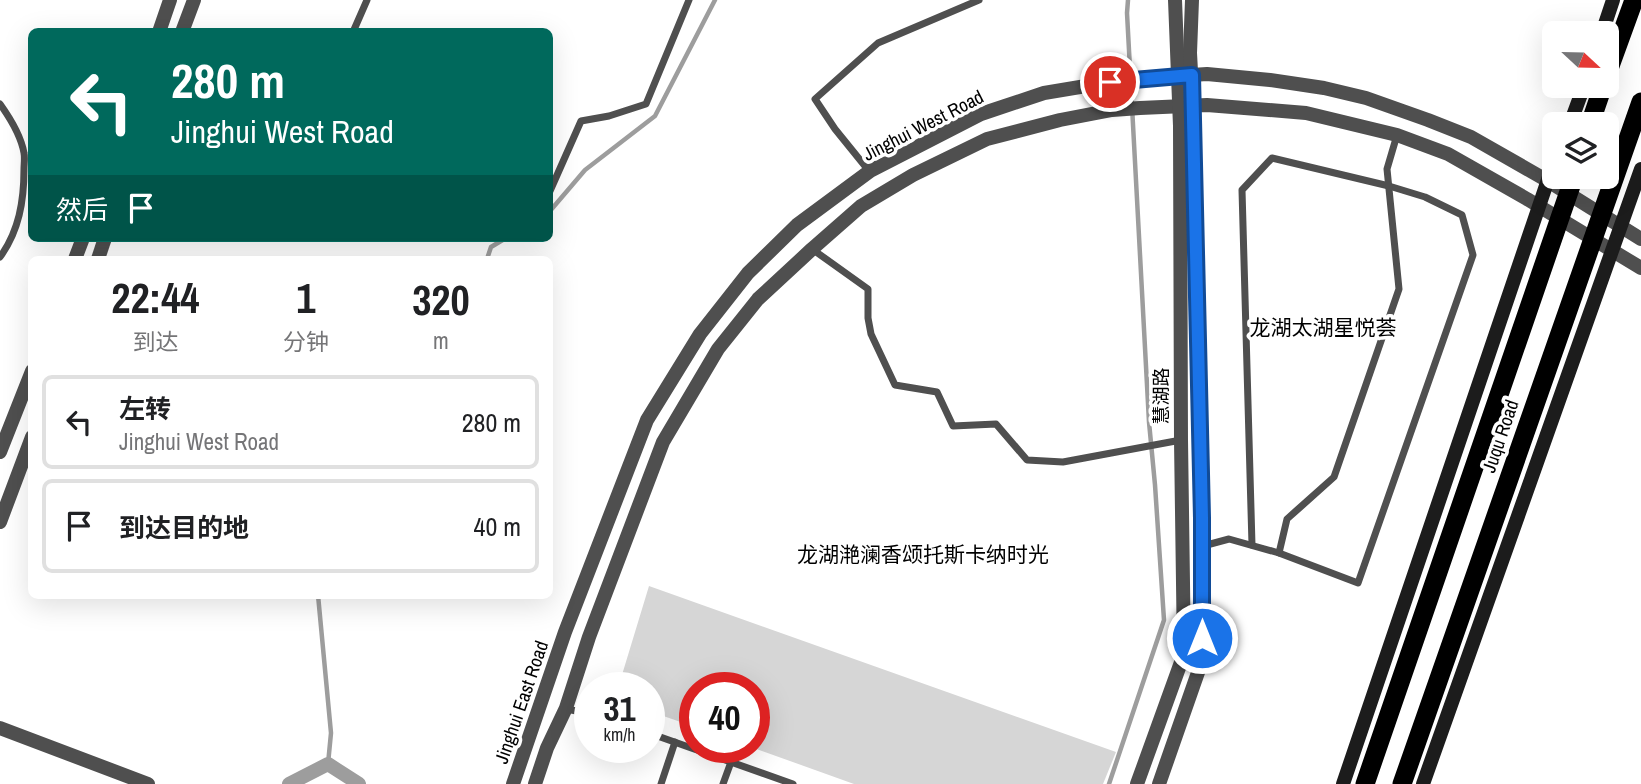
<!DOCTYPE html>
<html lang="zh">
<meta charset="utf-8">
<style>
:root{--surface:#fff;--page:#f2f2f2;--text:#202124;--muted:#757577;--line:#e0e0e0}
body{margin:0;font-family:"Archivo Narrow","Noto Sans SC",sans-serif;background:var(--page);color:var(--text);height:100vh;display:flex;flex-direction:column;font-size:26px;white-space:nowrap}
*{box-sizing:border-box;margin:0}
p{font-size:23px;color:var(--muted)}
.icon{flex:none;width:38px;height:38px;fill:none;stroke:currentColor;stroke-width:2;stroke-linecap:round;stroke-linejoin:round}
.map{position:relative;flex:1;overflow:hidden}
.details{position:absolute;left:28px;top:256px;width:525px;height:343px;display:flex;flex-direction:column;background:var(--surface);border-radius:10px;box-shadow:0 7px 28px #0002}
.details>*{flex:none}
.hud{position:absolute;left:28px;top:28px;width:525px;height:214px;border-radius:10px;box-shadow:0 7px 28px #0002;background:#00695c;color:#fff;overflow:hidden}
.needle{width:46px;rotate:112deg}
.fabs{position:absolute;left:1542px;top:21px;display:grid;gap:14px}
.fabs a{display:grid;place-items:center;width:77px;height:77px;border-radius:10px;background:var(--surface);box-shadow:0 7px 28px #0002;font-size:35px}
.speed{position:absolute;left:574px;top:672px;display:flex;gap:14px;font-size:35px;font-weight:700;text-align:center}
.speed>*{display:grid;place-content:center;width:91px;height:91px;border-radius:50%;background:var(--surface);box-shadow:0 7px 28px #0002;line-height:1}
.speed small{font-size:18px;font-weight:400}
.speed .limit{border:10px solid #d22;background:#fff;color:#111}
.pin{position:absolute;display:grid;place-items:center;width:60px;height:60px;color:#fff;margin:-30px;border:4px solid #fff;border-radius:50%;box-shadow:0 2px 7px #0007}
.me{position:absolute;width:77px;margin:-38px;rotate:0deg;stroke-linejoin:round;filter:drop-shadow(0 0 5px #0008)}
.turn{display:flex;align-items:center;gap:24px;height:147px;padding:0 28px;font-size:32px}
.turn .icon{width:91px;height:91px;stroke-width:2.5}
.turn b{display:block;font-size:49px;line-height:60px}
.then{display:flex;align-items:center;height:66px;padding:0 28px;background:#0003;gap:14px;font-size:26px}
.eta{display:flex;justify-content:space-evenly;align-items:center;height:119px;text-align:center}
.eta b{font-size:42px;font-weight:800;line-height:49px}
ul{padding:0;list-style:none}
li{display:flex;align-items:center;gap:21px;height:94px;margin:0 14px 10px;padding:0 14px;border:4px solid var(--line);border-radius:10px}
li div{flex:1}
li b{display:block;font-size:26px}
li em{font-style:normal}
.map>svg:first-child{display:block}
.green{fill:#d6d6d6}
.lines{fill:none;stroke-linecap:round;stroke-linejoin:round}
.stream{stroke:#9d9d9d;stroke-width:4.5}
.canal{stroke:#9d9d9d;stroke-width:14}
.service{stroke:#4f4f4f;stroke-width:7}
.minor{stroke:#4f4f4f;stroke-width:14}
.tertiary{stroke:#4f4f4f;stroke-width:14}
.secondary{stroke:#1c1c1c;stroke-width:14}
.trunk{stroke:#000;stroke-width:19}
.route-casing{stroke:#114b97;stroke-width:18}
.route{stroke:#1a73e8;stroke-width:12}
.labels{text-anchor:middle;stroke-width:7;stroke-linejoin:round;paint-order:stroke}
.street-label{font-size:19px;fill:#000;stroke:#fff}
.neighbourhood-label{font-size:21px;fill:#000;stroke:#fff}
</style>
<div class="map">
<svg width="1641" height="784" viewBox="0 0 1641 784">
<rect width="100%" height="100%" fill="#fff"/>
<polygon class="green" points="649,586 1116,752 1103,784 854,784 751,747 754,747 754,688 695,688 695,727 649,711 649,688 618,688"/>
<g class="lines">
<g class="stream">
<polyline points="550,211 585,170 655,116 715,0"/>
<polyline points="487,259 491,247 506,238"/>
<polyline points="318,595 331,733 328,764"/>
<polyline points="1109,784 1164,620 1155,485 1149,422 1127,13 1128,0"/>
</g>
<polyline class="canal" points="289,784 328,764 359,784"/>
<g class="service">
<polyline points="353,32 367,0"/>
<path d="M0 104C10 118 21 136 24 153 25 158 24 164 24 169 24 201 19 231 0 257"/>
<polyline points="869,171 835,129 815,99 878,43 979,0"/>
<polyline points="550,191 581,121 609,116 646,104 689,0"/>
<polyline points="812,249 868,289 868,318 871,334 895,385 937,392 953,426 996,424 1027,460 1063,462 1181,440"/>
<polyline points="1252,545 1242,190 1272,158 1389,186 1425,197 1462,215 1473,255 1358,583 1279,553"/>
<polyline points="1203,546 1229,539 1279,553 1287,519 1334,477 1399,289 1387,169 1397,135"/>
<polyline points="567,709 590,714"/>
<polyline points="649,733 793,784"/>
<polyline points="661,784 675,742"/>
<polyline points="723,784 731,762"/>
</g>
<polyline class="minor" points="0,728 148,784"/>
<g class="tertiary">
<polyline points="159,32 170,0"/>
<polyline points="182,32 194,0"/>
<polyline points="75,259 83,238"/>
<polyline points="98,259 105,238"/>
<polyline points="0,452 32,371"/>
<polyline points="0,522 32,437"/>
<polyline points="513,784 565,632 647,420 700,334 748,273 797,225 870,171 981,114 1044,93 1110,82 1192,75 1207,74 1270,80 1324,88 1366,98 1428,120 1471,137 1548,181 1641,239"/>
<polyline points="535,784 547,748 566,708 589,637 663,442 718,349 758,299 812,249 861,206 913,175 987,139 1060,120 1112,110 1140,108 1207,105 1306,113 1397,135 1448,154 1527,199 1641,268"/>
<polyline points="1137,784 1184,654 1181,440 1180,126 1175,0"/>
<polyline points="1159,784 1202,661 1202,546 1194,127 1190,53 1192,0"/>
</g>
<g class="secondary">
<polyline points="1602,33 1613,0"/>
<polyline points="1570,124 1584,86"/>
<polyline points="1343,784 1554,162"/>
<polyline points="1423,784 1641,169"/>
</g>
<g class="trunk">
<polyline points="1606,77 1634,0"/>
<polyline points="1590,124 1603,86"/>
<polyline points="1365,784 1574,177"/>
<polyline points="1402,784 1641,102"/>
</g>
</g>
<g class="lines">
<defs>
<polyline id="route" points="1110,82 1192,75 1202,518 1202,638"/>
</defs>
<use href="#route" class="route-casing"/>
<use href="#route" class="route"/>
</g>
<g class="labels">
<g class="street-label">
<text transform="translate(923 125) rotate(-27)" y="7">Jinghui West Road</text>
<text transform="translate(1161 396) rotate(-90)" y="7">慧湖路</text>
<text transform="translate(1500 436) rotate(-71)" y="7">Juqu Road</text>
<text transform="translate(521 702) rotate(-71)" y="7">Jinghui East Road</text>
</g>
<g class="neighbourhood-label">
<text x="1323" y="335">龙湖太湖星悦荟</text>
<text x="923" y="562">龙湖滟澜香颂托斯卡纳时光</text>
</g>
</g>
</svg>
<div class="fabs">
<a><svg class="needle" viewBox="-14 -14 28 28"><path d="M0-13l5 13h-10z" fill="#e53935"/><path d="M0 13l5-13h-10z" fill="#757577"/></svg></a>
<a><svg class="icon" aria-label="layers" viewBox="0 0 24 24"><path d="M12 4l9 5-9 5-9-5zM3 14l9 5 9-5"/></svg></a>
</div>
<div class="speed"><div>31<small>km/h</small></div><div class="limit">40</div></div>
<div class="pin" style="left:1110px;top:82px;background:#d93025"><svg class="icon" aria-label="arrive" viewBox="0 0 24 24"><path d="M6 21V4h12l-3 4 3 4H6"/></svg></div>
<svg class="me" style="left:1202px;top:638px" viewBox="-20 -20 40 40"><circle r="17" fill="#1a73e8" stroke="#fff" stroke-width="3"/><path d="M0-11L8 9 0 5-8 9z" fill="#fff"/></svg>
<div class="hud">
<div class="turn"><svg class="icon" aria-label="left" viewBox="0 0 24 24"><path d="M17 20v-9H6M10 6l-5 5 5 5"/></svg><div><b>280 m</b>Jinghui West Road</div></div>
<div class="then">然后<svg class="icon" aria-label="arrive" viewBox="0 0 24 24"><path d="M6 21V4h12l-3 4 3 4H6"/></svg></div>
</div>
<section class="details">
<div class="eta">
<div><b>22:44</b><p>到达</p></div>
<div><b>1</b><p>分钟</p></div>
<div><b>320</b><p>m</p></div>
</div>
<ul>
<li><svg class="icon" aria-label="left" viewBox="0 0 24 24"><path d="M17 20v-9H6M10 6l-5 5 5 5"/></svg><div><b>左转</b><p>Jinghui West Road</p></div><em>280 m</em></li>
<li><svg class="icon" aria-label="arrive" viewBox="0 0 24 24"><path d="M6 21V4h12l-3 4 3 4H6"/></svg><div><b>到达目的地</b></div><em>40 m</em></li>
</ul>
</section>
</div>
